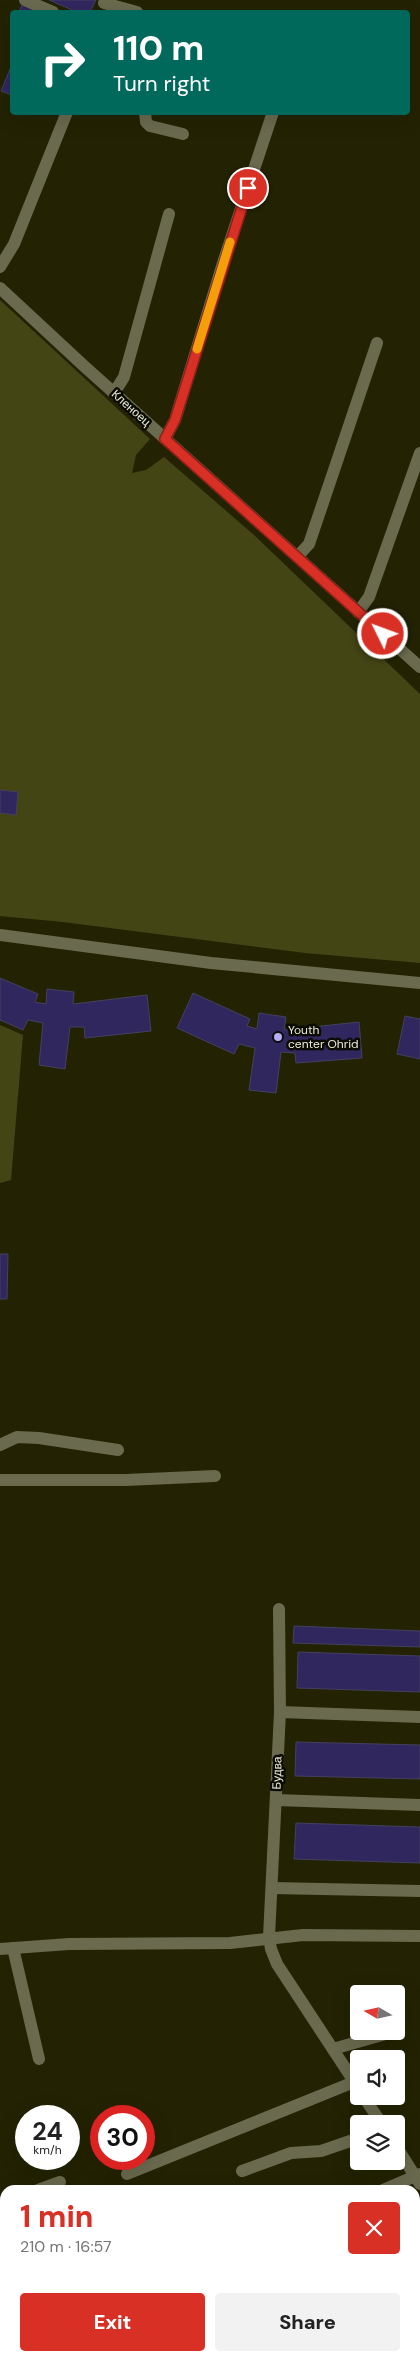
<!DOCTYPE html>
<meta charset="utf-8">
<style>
:root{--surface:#fff;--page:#f2f2f2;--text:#222;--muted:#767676;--accent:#d93025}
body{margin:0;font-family:"DM Sans",sans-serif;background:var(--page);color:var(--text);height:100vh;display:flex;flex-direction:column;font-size:19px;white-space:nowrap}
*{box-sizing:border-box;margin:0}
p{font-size:16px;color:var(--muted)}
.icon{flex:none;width:28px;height:28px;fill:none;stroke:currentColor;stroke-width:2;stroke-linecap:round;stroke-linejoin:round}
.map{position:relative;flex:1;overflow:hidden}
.side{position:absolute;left:0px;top:2185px;width:420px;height:176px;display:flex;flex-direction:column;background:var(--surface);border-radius:15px 15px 0 0;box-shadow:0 5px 20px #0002}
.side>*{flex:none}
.banner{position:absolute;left:10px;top:10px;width:400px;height:105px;border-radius:5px;box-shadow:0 5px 20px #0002;background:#00695c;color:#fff;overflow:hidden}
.needle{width:32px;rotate:279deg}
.controls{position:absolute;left:350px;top:1985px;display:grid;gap:10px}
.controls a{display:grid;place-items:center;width:55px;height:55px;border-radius:5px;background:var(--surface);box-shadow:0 5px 20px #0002;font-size:25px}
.speed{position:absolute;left:15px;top:2105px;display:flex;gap:10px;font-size:25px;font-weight:700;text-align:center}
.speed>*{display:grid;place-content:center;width:65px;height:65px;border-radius:50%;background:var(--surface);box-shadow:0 5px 20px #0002;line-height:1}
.speed small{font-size:12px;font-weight:400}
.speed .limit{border:8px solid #d22;background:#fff;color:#111}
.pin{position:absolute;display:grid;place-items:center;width:42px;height:42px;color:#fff;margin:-21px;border:2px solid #fff;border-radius:50%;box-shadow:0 1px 5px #0007}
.me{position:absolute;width:55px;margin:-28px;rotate:312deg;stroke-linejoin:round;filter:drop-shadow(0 0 4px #0008)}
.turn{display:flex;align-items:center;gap:18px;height:105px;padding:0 20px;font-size:22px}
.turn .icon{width:65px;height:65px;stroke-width:2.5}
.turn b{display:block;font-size:35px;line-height:42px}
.round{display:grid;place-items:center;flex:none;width:52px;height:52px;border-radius:5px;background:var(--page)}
.headline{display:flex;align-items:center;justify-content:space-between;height:85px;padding:0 20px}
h1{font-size:30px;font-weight:800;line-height:38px;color:var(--accent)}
.primary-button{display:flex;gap:10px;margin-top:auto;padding:10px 20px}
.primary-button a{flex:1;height:58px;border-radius:5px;background:var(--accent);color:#fff;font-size:20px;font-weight:800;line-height:58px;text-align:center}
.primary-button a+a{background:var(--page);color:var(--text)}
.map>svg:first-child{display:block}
.green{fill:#444515}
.building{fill:#31275f;stroke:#43415e}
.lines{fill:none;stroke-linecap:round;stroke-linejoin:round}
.minor{stroke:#696a4e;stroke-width:12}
.route-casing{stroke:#8d1f18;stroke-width:12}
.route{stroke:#d93025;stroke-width:9}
.slow{stroke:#f59e0b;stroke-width:9}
.poi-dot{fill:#b4acf9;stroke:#0b0b02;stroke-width:2}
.labels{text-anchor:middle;stroke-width:5;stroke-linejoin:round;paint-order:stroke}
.street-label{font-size:12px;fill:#eceddb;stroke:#0b0b02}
.poi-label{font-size:12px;fill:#eceddb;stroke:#0b0b02;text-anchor:start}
</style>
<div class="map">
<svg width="420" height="2361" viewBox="0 0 420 2361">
<rect width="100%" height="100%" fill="#232303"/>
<g class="green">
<polygon points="0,300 150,439 136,455 132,473 146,470 164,457 254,535 420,694 420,963 305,953 63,922 0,916"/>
<polygon points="0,1025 23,1035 11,1180 0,1183"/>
</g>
<g class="building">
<polygon points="49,0 96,0 90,12 77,12"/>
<polygon points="22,5 38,12 19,12"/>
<polygon points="10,69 12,70 12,95 1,91"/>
<polygon points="0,790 18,792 16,815 0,813"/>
<polygon points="0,978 38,994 35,1002 46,1004 47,989 74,992 73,1004 147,995 151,1031 85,1038 84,1027 70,1027 65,1069 39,1065 43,1023 28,1020 23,1030 0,1020"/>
<polygon points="193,993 250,1019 247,1026 257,1029 259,1013 286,1017 284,1030 359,1022 362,1058 296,1063 295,1053 281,1052 276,1093 249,1090 255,1048 239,1044 234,1054 177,1028"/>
<polygon points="405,1016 420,1019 420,1059 397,1054"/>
<polygon points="0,1254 8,1254 7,1299 0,1299"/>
<polygon points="294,1626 420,1631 420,1647 293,1643"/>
<polygon points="298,1652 420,1656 420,1692 297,1688"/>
<polygon points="296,1742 420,1745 420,1779 295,1776"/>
<polygon points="296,1823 420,1827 420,1863 294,1859"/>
</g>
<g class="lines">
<g class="minor">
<polyline points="25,0 53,12"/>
<polyline points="104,3 137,12"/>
<polyline points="145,112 146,122 150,126 183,134"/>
<polyline points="0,267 14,244 67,112"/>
<polyline points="0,288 84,366 420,667"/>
<polyline points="114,393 124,377 169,214"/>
<polyline points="165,439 175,420 223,263 273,112"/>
<polyline points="297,557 309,544 377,343"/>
<polyline points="358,612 369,597 420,453"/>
<polyline points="0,935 211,963 420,983"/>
<polyline points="0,1445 17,1437 39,1438 118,1450"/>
<polyline points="0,1480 126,1480 215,1476"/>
<polyline points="279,1609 280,1712 269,1937 271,1949 277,1964 359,2089"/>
<polyline points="280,1712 420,1717"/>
<polyline points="276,1800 420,1805"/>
<polyline points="272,1888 420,1891"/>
<polyline points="13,1948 39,2059"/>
<polyline points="0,1949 69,1944 230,1943 303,1935 420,1936"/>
<polyline points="333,2049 396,2031"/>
<polyline points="363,2096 382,2124"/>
<polyline points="396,2146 420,2184"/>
<polyline points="242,2171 291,2153 321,2151 359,2138"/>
<polyline points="127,2174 354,2082"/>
<polyline points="38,2190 60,2182"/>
<polyline points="383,2190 420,2174"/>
<polyline points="0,2203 5,2201"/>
<polyline points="415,2251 420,2249"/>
<polyline points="0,2355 5,2352"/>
<polyline points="416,2361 420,2359"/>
</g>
</g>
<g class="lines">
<defs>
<polyline id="route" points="248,188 175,420 165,439 383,634"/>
</defs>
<use href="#route" class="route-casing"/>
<use href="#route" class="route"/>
<polyline class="slow" points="197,349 230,242"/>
</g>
<circle class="poi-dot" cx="278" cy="1037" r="5"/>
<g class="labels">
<g class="street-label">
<text transform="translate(131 408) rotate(42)" y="4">Кленоец</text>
<text transform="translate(277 1773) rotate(-88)" y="4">Будва</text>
</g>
<g class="poi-label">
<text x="288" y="1034">Youth<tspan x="288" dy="14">center Ohrid</tspan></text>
</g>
</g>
</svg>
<div class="controls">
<a><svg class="needle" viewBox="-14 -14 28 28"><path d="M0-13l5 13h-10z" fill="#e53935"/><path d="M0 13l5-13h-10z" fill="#767676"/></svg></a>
<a><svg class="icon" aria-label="sound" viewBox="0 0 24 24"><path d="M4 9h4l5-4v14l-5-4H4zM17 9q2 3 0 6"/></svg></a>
<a><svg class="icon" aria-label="layers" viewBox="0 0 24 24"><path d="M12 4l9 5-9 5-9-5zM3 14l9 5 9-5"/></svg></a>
</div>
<div class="speed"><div>24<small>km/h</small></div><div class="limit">30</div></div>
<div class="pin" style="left:248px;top:188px;background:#d93025"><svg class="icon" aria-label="arrive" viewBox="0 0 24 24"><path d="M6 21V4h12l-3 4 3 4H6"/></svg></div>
<svg class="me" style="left:383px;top:634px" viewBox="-20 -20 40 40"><circle r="17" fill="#d93025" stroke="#fff" stroke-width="3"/><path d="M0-11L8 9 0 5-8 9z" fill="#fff"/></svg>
<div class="banner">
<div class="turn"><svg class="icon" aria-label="right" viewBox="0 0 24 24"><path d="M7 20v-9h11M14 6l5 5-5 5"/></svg><div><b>110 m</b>Turn right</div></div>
</div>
<section class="side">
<div class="headline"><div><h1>1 min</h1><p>210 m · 16:57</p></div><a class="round" style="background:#d93025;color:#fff"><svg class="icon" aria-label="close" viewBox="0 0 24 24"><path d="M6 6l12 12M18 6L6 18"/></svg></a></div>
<div class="primary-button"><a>Exit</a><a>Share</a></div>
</section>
</div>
